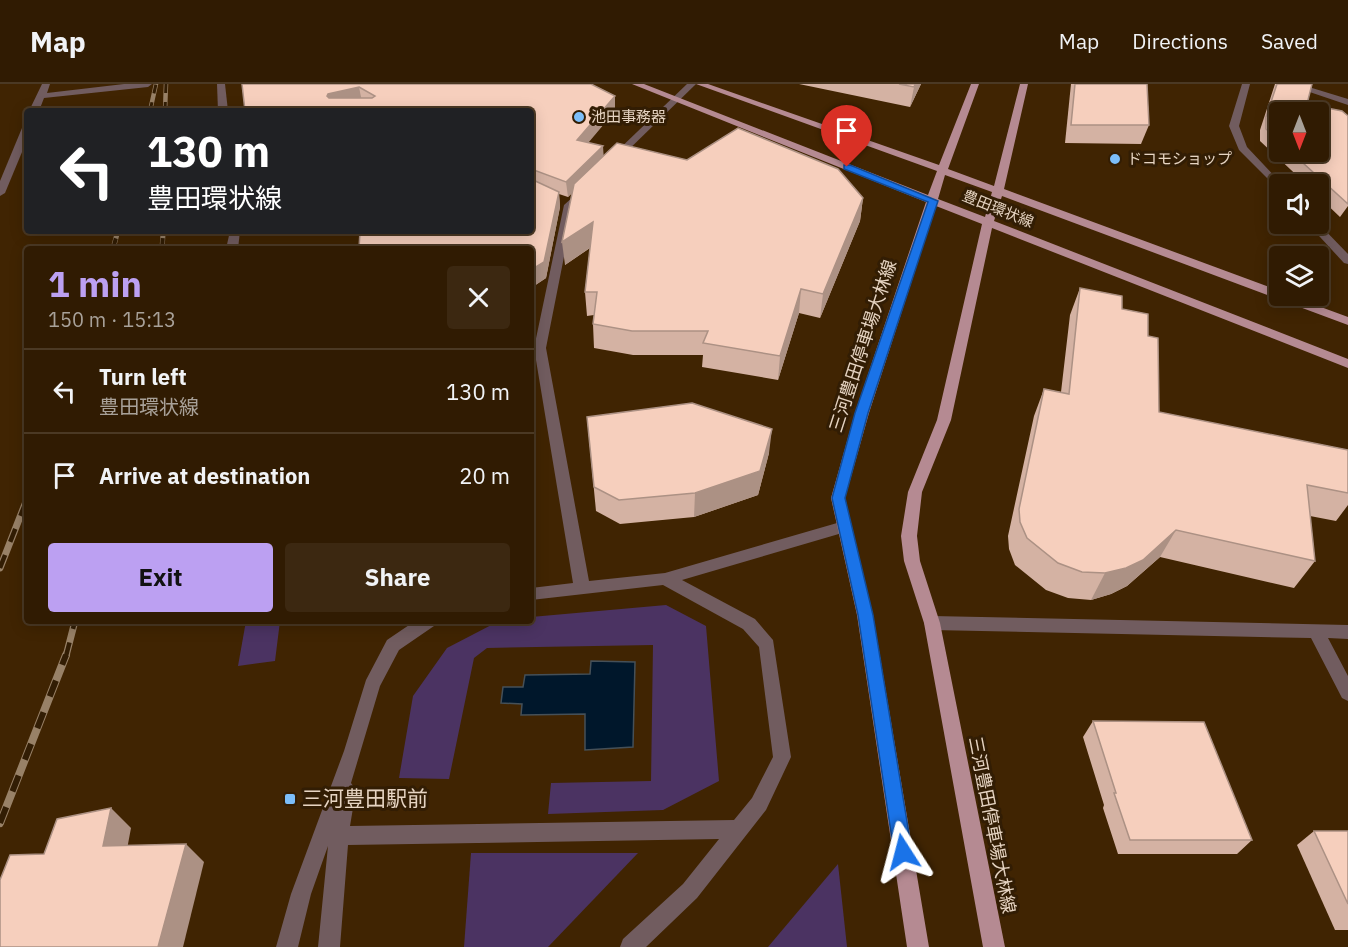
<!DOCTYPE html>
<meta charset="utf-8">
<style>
:root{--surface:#301b02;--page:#3c2811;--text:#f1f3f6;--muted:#a8a199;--line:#4b3924;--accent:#bca0f2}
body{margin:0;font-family:"IBM Plex Sans","Noto Sans JP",sans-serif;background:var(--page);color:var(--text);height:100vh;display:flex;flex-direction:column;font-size:22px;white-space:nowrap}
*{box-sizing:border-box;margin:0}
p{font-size:20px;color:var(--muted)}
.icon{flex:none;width:33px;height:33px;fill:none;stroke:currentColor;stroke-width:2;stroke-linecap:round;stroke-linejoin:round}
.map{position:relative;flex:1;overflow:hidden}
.sheet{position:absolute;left:24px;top:162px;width:510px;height:378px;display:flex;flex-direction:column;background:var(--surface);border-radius:6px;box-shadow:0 3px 15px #0003,0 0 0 2px var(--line)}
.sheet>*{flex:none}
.hud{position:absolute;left:24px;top:24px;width:510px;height:126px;border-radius:6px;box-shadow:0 3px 15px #0003,0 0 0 2px var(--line);background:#202124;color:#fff;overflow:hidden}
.needle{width:39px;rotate:180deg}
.controls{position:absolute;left:1269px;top:18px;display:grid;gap:12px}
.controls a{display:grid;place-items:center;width:60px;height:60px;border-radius:6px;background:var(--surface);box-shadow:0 3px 15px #0003,0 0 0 2px var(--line);font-size:30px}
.pin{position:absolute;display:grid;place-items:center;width:51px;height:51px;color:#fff;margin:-62px -26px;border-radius:50% 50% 50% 0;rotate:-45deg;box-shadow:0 0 6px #0007}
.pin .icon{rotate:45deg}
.me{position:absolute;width:66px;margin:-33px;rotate:351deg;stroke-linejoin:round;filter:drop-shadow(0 0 4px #0008)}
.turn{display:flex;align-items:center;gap:21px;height:126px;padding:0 24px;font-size:27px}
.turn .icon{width:78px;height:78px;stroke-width:2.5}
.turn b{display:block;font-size:42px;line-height:51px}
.round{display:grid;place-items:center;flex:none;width:63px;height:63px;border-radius:6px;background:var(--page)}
.headline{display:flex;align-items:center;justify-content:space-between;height:102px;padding:0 24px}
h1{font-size:36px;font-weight:700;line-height:45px;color:var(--accent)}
.cta{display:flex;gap:12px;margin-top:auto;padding:12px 24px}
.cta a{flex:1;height:69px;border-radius:6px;background:var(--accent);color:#111;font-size:24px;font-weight:700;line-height:69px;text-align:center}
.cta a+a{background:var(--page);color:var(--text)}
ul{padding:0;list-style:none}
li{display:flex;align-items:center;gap:18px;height:84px;padding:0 24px;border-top:2px solid var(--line)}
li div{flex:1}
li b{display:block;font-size:22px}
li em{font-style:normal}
header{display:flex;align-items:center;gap:36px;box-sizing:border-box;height:84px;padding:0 30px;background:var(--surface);border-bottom:2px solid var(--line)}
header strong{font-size:28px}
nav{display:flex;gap:33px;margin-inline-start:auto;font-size:21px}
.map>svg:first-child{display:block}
.green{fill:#4b3362}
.water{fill:#00172b;stroke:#455058;stroke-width:1.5}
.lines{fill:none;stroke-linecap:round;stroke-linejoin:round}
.minor{fill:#715c5f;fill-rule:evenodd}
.major{fill:#b58a92;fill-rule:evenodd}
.rail-far3-casing{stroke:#988167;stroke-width:4.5}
.rail-far2-casing{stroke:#988167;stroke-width:5}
.rail-far1-casing{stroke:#988167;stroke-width:7}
.rail-casing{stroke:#988167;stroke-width:8}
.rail-far3{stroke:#321d04;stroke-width:3;stroke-dasharray:9;stroke-linecap:butt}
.rail-far2{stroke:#321d04;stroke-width:4;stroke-dasharray:11;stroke-linecap:butt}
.rail-far1{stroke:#321d04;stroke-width:4.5;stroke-dasharray:14;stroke-linecap:butt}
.rail{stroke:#321d04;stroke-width:6;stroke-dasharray:17;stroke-linecap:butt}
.wall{fill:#d4b2a3;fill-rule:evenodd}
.shaded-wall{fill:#ac9184}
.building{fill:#f6cfbd;stroke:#ac9184;stroke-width:1.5;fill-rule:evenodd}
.route{fill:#1a73e8;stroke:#114b97;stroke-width:1.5}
.poi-dot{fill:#7cbef9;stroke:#321d04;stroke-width:2}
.labels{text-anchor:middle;stroke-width:6;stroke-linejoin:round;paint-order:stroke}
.far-poi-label{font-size:15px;fill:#e6d4c2;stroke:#321d04;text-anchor:start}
.far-street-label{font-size:15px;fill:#e6d4c2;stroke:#321d04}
.street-label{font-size:18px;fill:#e6d4c2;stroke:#321d04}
.near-poi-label{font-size:21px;fill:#e6d4c2;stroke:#321d04;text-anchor:start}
</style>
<header>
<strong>Map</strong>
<nav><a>Map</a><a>Directions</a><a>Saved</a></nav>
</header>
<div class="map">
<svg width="1348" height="863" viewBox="0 0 1348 863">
<rect width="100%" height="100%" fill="#402402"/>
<g class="green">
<polygon points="666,521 706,542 719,697 663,726 548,730 551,699 651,697 653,561 487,564 474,574 449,695 399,694 413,612 447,564 499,537 531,537 531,533"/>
<polygon points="246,537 280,537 275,577 238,582"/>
<polygon points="471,769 638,769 548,863 464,863"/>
<polygon points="838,780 847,863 768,863"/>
</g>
<polygon class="water" points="591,577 635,578 633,663 585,666 585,630 521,631 522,620 501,619 503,603 523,603 525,591 590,590"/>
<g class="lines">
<g class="minor">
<polygon points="42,0 50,0 47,9 124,0 152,0 148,3 44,14 39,27 29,27"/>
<polygon points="217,0 225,0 228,27 218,27"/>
<polygon points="687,0 696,0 618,76 612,76 612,72"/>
<polygon points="1242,0 1250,0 1239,42 1247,63 1282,100 1280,100 1280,107 1239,66 1229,42"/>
<polygon points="1286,0 1299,0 1348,15 1348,21"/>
<polygon points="27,41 27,56 5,109 0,112 0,97 22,44"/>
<polygon points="584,103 589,106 574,122 546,264 589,497 665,489 844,437 849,439 852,443 849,447 682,496 755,535 773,556 791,673 766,726 697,814 646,863 620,863 623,855 683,800 719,755 348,761 340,863 318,863 328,762 311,810 298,863 276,863 291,810 344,667 366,596 387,556 415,537 436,537 434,542 399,566 380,602 351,699 356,706 350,742 734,736 752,714 773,673 759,563 743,545 663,501 531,516 531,504 573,499 534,264 564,121"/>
<polygon points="1318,139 1348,170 1348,180 1344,179 1308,140"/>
<polygon points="230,147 240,147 238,165 226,165"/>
<polygon points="932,532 1348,541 1348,555 1328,554 1348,592 1348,617 1342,614 1311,554 932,546 926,544 924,539 926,534"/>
</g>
<path class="major" d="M632 0H644L928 111 937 87 696 0H708L939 81 971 0H979L948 85 994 102 1020 0H1028L1004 105 1280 207V212H1291L1348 233V241L1002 112 994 137 1348 275V284L992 144 951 336 922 408 917 452 920 477 940 539 1005 863H983L924 539 904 477 901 452 908 408 937 336 982 140 936 122 869 329 845 414 873 531 929 863H907L857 531 831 414 855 329 926 118ZM945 91 992 108 985 133 938 115Z"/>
<defs>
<g id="rail-far3">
<polyline points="150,27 156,0"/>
<polyline points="165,27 166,0"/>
<polyline points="117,151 118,147"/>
<polyline points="163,151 163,147"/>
</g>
<g id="rail-far2">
<polyline points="113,165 117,150"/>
<polyline points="162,165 163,150"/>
</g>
<g id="rail-far1">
<polyline points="0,484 27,415"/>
<polyline points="66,572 75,537"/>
</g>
<polyline id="rail" points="0,739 66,571"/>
</defs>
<use href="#rail-far3" class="rail-far3-casing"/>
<use href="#rail-far2" class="rail-far2-casing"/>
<use href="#rail-far1" class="rail-far1-casing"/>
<use href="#rail" class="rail-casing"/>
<use href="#rail-far3" class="rail-far3"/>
<use href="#rail-far2" class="rail-far2"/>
<use href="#rail-far1" class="rail-far1"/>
<use href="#rail" class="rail"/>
</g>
<g class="wall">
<polygon points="242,0 591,0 615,27 588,58 604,72 687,76 863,114 860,137 820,234 799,229 778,296 702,283 703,271 633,271 594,264 593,240 594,231 587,232 585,208 590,164 565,181 572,109 568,113 559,110 560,123 546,194 531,204 531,27 245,27"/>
<polygon points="799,0 921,0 910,23"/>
<polygon points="1071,0 1147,0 1149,41 1141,60 1065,59"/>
<path d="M1275 0H1312L1307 20 1348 32V122L1340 133 1318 112V100H1306L1260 57V46ZM1280 28 1318 68H1280Z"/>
<polygon points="1080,204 1122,225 1148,252 1159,328 1348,366 1348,421 1336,437 1310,432 1315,477 1294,504 1160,473 1127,502 1111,510 1091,516 1068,514 1046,506 1015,481 1009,465 1008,452 1034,332 1044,305 1061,308 1070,231"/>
<polygon points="587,333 769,369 758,411 694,433 620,440 596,427"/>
<polygon points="1093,637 1252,756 1237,770 1118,770 1103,724 1104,721 1083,653"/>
<polygon points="1314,747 1348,747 1348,846 1335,846 1297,761"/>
</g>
<g class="shaded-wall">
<polygon points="915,0 921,0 910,23 914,3"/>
<polygon points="359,3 362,18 332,25 327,12 328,10"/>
<polygon points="615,12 615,27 578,71 577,56"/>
<polygon points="603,62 604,77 568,113 566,98"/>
<polygon points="559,108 560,123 546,194 531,204 531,186"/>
<polygon points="863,114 860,137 820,234 823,210"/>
<polygon points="593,138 594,161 565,181 562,158"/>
<polygon points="801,205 799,229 778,296 780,272"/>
<polygon points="772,345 769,369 758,411 694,433 695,409"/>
<polygon points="1176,446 1160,473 1127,502 1111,510 1091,516 1105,489"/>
<polygon points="111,724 131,744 124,781 103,762"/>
<polygon points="186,760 204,778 183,863 158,863"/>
</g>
<g class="building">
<path d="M242 0H591L615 12 577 56 603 62 566 98 531 85V27H245ZM359 3 375 12 372 14H329L327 12 328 10Z"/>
<polygon points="899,0 915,0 914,3"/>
<polygon points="1075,0 1147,0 1149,41 1071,41"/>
<polygon points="1277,0 1312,0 1307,20 1342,27 1348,32 1348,120 1291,68 1318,68 1318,28 1280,28 1280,57 1266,45 1266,33"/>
<polygon points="738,44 838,85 863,114 823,210 801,205 780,272 703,259 708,247 632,247 593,240 597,208 585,208 593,138 562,158 574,100 617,59 687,76"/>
<polygon points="531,95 559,108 544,178 531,186 531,165 359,165 360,147 531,147"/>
<polygon points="1080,204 1122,212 1122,225 1148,230 1148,252 1158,254 1159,328 1348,366 1348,409 1307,401 1315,477 1176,446 1143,476 1126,484 1105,489 1082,488 1058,479 1027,454 1020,438 1019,425 1044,305 1069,310"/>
<polygon points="692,319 772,345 760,387 695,409 619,416 594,403 587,333"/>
<polygon points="1093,637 1204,638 1252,756 1130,756 1114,709 1116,709"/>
<polygon points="111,724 103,762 186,760 158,863 0,863 0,796 10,771 44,770 57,735"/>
<polygon points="1314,747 1348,747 1348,820"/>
</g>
<polygon class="route" points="844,81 850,81 938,117 868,329 845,414 873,531 912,768 910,775 903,777 897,775 894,768 858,531 832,414 855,329 928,118 844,85"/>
<g class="poi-dot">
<circle cx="579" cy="33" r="6"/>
<circle cx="1115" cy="75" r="6"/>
<rect x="284" y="709" width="12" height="12" rx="3"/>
</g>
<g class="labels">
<g class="far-poi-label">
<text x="591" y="38">池田事務器</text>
<text x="1127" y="80">ドコモショップ</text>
</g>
<g class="far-street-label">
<text transform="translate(998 125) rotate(22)" y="5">豊田環状線</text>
</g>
<g class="street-label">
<text transform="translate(863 262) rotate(-72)" y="6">三河豊田停車場大林線</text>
<text transform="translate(992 741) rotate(79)" y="6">三河豊田停車場大林線</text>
</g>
<g class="near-poi-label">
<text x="302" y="722">三河豊田駅前</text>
</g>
</g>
</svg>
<div class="controls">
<a><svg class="needle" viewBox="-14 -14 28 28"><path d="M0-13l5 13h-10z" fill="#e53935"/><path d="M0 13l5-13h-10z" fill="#a8a199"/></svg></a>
<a><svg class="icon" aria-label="sound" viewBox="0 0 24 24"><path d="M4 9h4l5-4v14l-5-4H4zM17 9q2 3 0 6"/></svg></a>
<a><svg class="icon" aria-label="layers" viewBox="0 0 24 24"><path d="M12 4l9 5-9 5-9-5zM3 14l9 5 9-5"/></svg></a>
</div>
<div class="pin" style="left:847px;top:83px;background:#d93025"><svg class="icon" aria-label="arrive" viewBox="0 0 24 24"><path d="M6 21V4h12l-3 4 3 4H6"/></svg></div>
<svg class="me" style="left:903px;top:768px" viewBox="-20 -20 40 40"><path d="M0-17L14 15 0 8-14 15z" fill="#1a73e8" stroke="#fff" stroke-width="4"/></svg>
<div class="hud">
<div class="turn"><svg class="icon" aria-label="left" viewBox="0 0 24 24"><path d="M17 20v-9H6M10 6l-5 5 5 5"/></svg><div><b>130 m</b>豊田環状線</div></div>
</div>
<section class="sheet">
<div class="headline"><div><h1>1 min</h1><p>150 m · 15:13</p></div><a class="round"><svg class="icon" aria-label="close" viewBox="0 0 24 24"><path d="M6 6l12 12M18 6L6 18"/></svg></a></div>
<ul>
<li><svg class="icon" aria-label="left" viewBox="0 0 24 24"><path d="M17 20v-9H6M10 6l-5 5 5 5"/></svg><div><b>Turn left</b><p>豊田環状線</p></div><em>130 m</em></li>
<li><svg class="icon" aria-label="arrive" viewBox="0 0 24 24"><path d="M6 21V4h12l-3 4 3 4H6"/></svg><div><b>Arrive at destination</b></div><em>20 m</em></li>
</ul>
<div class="cta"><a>Exit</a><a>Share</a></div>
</section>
</div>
